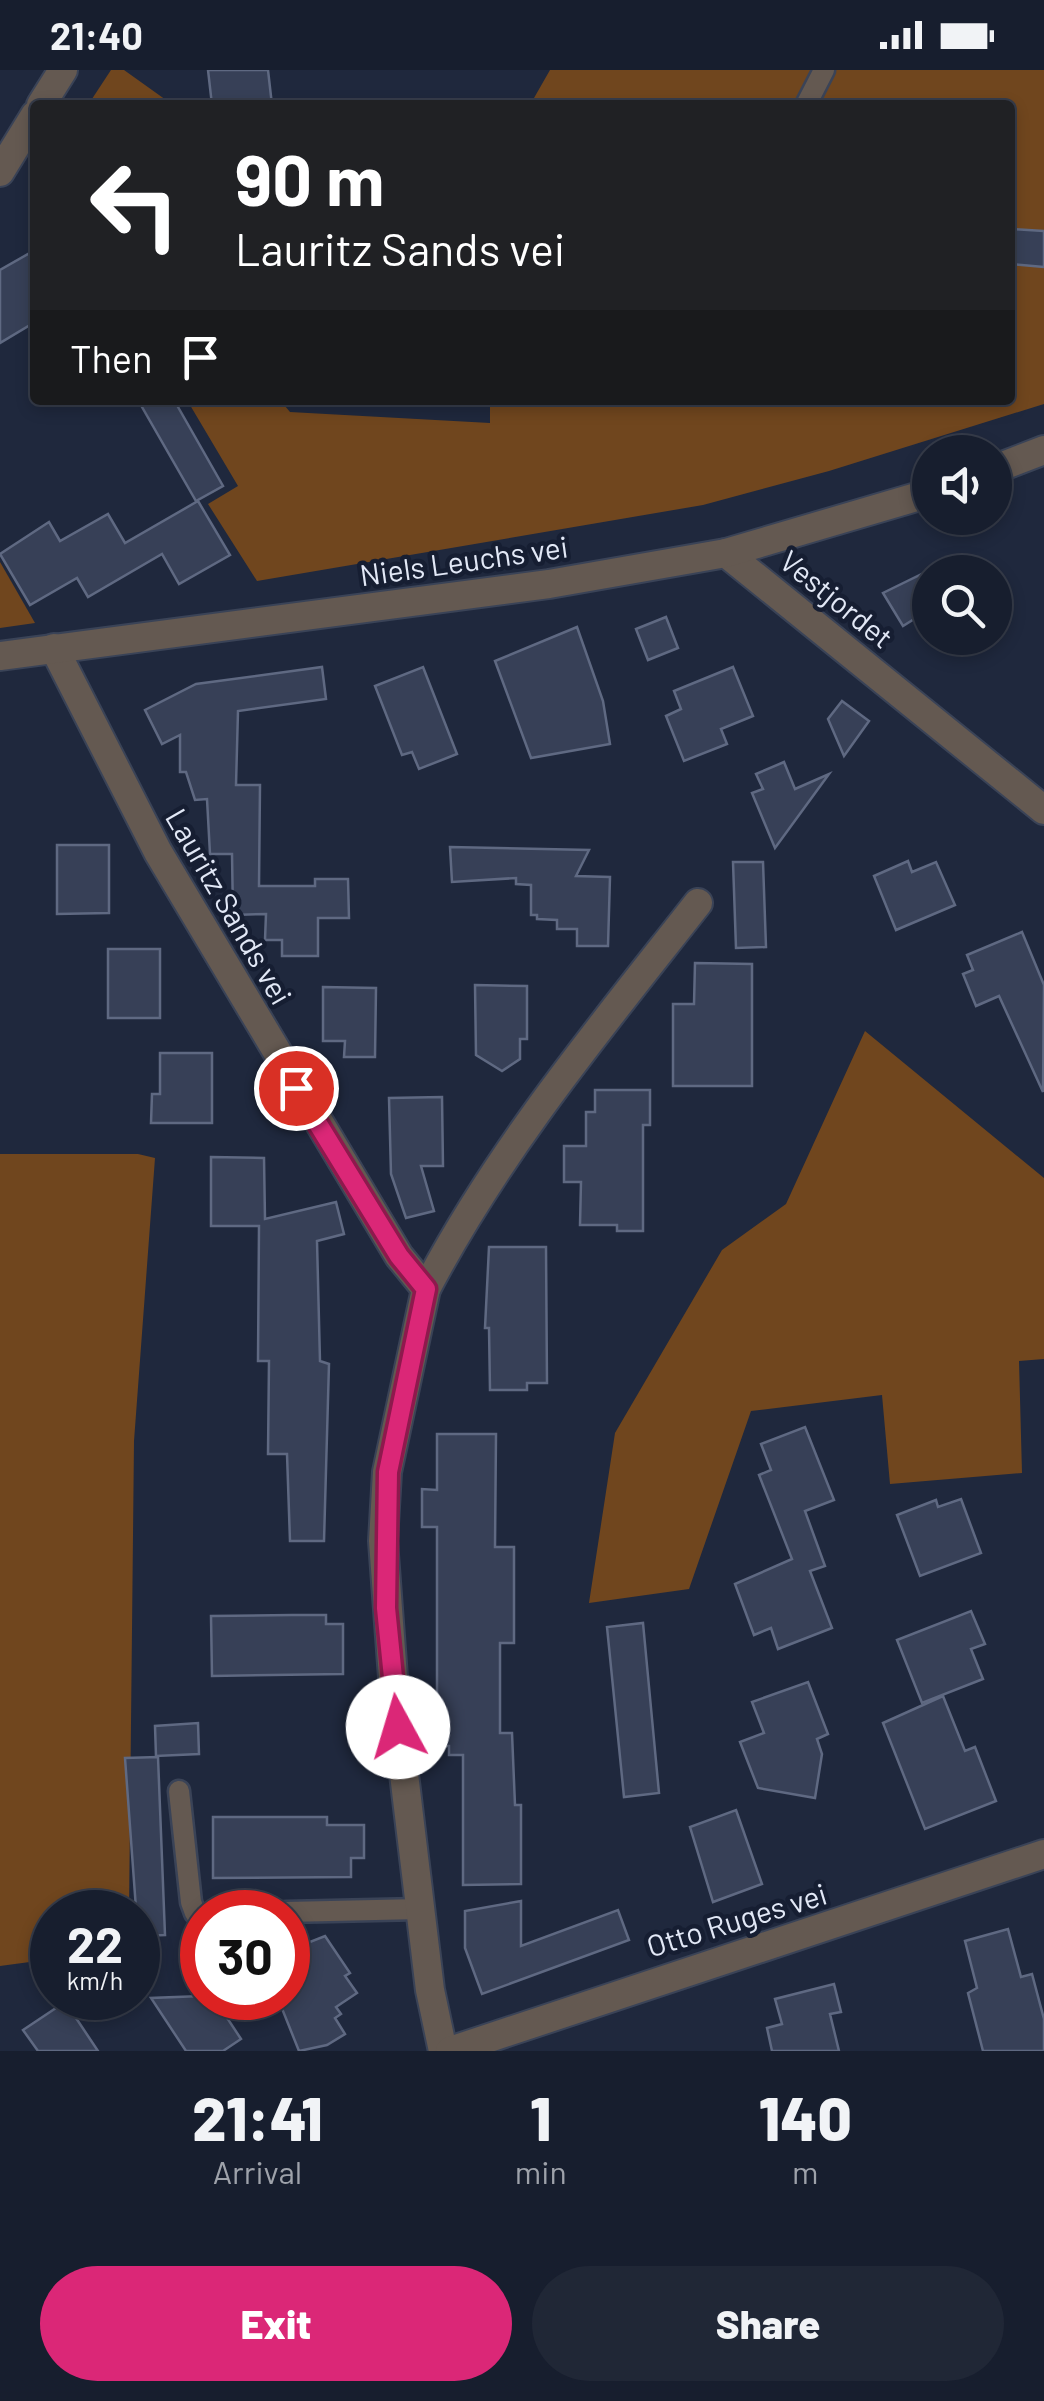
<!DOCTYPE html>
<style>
:root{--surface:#171e2e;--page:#202736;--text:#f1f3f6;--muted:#9ea2aa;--line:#363c4a;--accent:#db2777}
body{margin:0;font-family:Barlow,sans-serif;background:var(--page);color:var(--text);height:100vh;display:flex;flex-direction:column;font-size:38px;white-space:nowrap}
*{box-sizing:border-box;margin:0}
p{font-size:32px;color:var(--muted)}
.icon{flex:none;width:55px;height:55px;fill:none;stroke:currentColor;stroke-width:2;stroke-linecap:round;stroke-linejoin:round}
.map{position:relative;height:1981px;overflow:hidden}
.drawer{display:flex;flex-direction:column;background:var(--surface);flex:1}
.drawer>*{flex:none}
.top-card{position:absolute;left:30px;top:30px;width:985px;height:305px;border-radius:10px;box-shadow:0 5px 15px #0003,0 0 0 2px var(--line);background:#202124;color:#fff;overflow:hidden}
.tools{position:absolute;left:912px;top:365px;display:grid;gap:20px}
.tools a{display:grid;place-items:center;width:100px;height:100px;border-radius:50%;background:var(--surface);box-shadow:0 5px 15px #0003,0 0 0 2px var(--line);font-size:50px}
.speed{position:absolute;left:30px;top:1820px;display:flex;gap:20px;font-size:50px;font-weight:700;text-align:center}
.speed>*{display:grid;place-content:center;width:130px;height:130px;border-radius:50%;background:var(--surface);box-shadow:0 5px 15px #0003,0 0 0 2px var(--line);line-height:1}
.speed small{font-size:25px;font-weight:400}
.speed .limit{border:15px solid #d22;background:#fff;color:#111}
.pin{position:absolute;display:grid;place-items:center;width:85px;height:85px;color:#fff;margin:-42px;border:5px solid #fff;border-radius:50%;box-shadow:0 2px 10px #0007}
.me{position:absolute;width:110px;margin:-55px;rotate:354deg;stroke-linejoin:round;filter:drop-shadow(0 0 8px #0008)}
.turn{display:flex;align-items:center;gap:35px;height:210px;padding:0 40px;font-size:45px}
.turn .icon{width:130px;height:130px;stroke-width:2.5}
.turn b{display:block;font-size:70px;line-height:85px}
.then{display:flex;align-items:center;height:95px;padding:0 40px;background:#0003;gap:20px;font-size:38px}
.eta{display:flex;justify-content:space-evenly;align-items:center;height:170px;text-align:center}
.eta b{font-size:60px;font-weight:800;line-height:70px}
.button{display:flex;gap:20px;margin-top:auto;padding:20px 40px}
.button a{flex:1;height:115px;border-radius:60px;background:var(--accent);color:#fff;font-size:40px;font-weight:800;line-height:115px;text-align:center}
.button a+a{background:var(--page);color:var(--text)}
.status{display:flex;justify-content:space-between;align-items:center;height:70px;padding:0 50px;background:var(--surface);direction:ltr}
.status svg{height:28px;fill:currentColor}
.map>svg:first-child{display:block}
.green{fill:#70461e}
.building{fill:#374057;stroke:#5f6982;stroke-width:2.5}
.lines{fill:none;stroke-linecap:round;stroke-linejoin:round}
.service-casing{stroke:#3a4357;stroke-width:25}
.minor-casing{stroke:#3a4357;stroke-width:32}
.tertiary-casing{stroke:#3a4357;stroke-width:32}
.service{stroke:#645951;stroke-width:20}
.minor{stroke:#645951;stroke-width:28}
.tertiary{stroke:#645951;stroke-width:28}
.route-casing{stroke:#8e194d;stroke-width:25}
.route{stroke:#db2777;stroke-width:18}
.labels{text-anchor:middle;stroke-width:9;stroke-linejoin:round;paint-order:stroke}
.street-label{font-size:30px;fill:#e2e8f6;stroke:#161e32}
</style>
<div class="status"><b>21:40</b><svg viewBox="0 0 49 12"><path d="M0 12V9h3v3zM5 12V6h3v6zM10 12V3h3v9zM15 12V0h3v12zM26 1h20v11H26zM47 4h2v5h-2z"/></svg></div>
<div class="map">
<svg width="1044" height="1981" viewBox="0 0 1044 1981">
<rect width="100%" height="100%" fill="#1f283d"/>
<g class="green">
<polygon points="111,0 124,0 173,35 88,35"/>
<polygon points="550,0 1044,0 1044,334 829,401 703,435 257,511 208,434 238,416 187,330 280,330 290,342 490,353 490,330 1010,330 1010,35 530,35"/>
<polygon points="0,492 35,553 0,558"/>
<polygon points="865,961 1044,1108 1044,1289 1019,1291 1022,1403 890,1414 882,1325 751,1341 689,1519 589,1533 615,1363 722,1180 786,1134"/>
<polygon points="0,1084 138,1084 155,1088 134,1371 129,1842 52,1842 52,1889 0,1896"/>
</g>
<g class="building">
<polygon points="208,0 268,0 272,35 212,35"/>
<polygon points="1010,159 1044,161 1044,197 1010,194"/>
<polygon points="35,180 35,252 0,273 0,200"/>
<polygon points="138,330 174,330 223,416 196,431"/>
<polygon points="198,431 230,485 179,514 162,484 88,527 77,508 30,535 0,484 49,452 60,471 108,444 125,473"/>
<polygon points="930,500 930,539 903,556 883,523"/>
<polygon points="666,547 678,578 648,590 636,559"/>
<polygon points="577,557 603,631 610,674 531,688 495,591"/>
<polygon points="322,597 326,629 238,641 236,715 260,715 259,816 315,816 315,809 348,809 349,848 318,848 318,886 282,886 282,870 265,870 266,844 233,845 232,784 210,784 207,729 195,730 186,702 180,702 180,665 162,674 145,640 196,614"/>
<polygon points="423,597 457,684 419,699 412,682 402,685 375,616"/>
<polygon points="733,597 753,646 721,659 727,674 684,691 666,646 681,639 674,621"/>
<polygon points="842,631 869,651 844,686 828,649"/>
<polygon points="784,692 795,719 829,704 775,778 752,723 763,719 756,704"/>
<polygon points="57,775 109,775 109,843 57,844"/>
<polygon points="450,777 589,780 576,806 610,807 608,876 577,876 577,859 557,859 557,850 537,849 537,845 531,845 531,815 516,814 516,808 452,812"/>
<polygon points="908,791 912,802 936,792 955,835 896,860 874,806"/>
<polygon points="733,792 763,792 766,877 736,878"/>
<polygon points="1022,862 1044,915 1043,1022 999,926 976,936 963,904 973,900 967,885"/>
<rect x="108" y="879" width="52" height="69"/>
<polygon points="695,893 752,894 752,1016 673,1016 673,934 694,934"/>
<polygon points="475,915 527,916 527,969 520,969 520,989 502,1001 476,985"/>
<polygon points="323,917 376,918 375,987 344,987 345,971 323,971"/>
<polygon points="160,983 212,983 212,1053 151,1053 152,1024 160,1024"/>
<polygon points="595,1020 650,1020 650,1055 643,1055 643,1161 617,1161 617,1155 580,1155 581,1112 564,1112 564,1076 586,1076 586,1042 595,1042"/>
<polygon points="442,1027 443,1096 421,1096 434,1141 406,1148 391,1104 389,1028"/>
<polygon points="211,1087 264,1088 265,1149 336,1132 344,1164 317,1171 320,1291 329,1294 324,1471 290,1471 287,1384 268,1384 269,1291 258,1291 259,1156 211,1156"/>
<polygon points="489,1177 546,1177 547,1313 527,1313 527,1320 490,1320 489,1258 485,1258"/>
<polygon points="805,1357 834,1430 805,1441 825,1496 810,1501 832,1558 778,1579 771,1558 754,1565 735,1514 792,1489 759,1405 771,1400 761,1374"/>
<polygon points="437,1364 496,1364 495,1477 514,1477 514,1573 500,1573 500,1663 512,1663 515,1735 521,1735 521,1814 463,1815 463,1685 449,1685 449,1676 442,1676 442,1630 437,1630 437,1457 422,1457 422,1419 437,1420"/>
<polygon points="961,1429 981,1483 920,1506 897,1445 936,1430 938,1437"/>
<polygon points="971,1541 985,1574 971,1579 983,1609 922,1633 897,1570"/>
<polygon points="292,1545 326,1545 326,1554 343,1554 343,1604 212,1606 211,1546"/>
<polygon points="643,1553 659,1723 624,1727 607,1557"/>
<polygon points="808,1612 828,1664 817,1669 822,1684 815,1728 758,1718 740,1672 764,1663 752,1632"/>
<polygon points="943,1626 965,1681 975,1677 996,1731 925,1759 883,1653"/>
<polygon points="198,1653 199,1684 156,1686 155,1656"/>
<polygon points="158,1687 165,1865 138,1866 125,1688"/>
<polygon points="736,1740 762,1814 713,1832 690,1757"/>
<polygon points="213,1747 327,1747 327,1755 364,1755 364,1788 351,1788 351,1807 213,1808"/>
<polygon points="521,1831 521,1876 618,1840 629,1870 482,1924 465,1878 465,1841"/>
<polygon points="1008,1859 1021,1907 1032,1904 1044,1949 1044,1981 983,1981 968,1923 977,1918 965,1871"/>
<polygon points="325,1866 350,1903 345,1906 357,1923 336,1937 341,1944 335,1948 345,1964 327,1975 299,1981 281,1936 288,1932 288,1874 305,1874"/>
<polygon points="834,1914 841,1942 830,1944 839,1981 772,1981 767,1958 782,1954 775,1929"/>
<polygon points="202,1926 214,1928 241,1969 223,1981 186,1981 151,1928"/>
<polygon points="65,1932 78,1951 98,1981 38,1981 23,1960"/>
</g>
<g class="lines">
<defs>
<g id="service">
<polyline points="806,35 824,0"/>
<polyline points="179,1721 191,1832 195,1843 202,1846"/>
<polyline points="286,1842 420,1839"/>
</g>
<g id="minor">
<polyline points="726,483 1044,740"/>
<polyline points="54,578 158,782 399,1186 426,1219 387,1402 383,1471 394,1621 430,1920 443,1981"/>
<path d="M426 1219C500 1078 600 958 698 833"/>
<polyline points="450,1981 1044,1784"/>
</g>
<g id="tertiary">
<polyline points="41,35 63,0"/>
<polyline points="0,102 35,45"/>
<polyline points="995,399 1044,380"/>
<polyline points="0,586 549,514 726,483 930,423"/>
</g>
</defs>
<use href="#service" class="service-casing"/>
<use href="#minor" class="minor-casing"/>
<use href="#tertiary" class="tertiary-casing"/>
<use href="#service" class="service"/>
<use href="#minor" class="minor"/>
<use href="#tertiary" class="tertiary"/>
</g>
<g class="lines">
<defs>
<polyline id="route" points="296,1018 399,1186 426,1219 388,1402 386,1538 398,1657"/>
</defs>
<use href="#route" class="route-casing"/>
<use href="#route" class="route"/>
</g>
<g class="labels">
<g class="street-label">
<text transform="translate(464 492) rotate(-8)" y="10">Niels Leuchs vei</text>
<text transform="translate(836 530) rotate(39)" y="10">Vestjordet</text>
<text transform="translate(228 837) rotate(60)" y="10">Lauritz Sands vei</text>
<text transform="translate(737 1851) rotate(-17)" y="10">Otto Ruges vei</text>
</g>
</g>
</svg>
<div class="tools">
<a><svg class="icon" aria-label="sound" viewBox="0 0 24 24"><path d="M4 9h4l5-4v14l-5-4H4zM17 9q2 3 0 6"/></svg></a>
<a><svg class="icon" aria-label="search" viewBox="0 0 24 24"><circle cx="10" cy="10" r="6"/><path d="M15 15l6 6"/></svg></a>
</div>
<div class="speed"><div>22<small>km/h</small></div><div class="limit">30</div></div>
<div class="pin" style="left:296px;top:1018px;background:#d93025"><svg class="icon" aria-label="arrive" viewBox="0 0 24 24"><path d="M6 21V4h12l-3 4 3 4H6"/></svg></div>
<svg class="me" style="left:398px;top:1657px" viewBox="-20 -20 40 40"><circle r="19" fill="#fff"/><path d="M0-13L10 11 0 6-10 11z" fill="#db2777"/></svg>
<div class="top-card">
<div class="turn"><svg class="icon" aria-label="left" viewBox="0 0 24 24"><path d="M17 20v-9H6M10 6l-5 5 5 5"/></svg><div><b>90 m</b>Lauritz Sands vei</div></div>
<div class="then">Then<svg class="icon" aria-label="arrive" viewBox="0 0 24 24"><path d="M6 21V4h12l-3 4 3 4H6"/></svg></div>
</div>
</div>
<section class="drawer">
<div class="eta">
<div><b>21:41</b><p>Arrival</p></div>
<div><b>1</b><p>min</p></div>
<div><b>140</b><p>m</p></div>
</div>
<div class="button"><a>Exit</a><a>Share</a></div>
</section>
